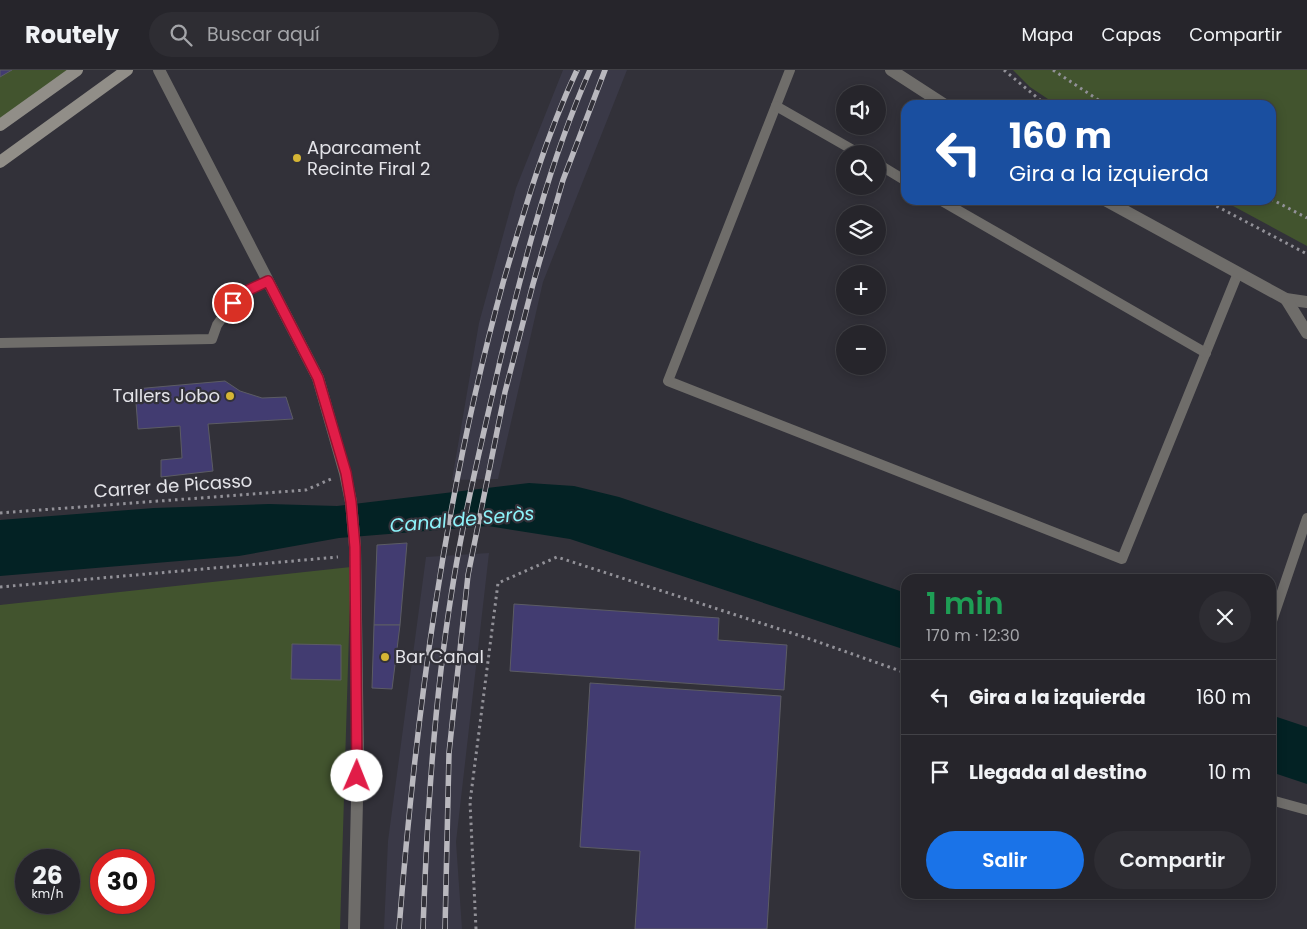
<!DOCTYPE html>
<html lang="es">
<meta charset="utf-8">
<style>
:root{--surface:#26252b;--page:#2e2d33;--text:#f1f3f6;--muted:#a4a5a9;--line:#424247;--accent:#1a73e8}
body{margin:0;font-family:Poppins,sans-serif;background:var(--page);color:var(--text);height:100vh;display:flex;flex-direction:column;font-size:19px;white-space:nowrap}
*{box-sizing:border-box;margin:0}
p{font-size:16px;color:var(--muted)}
.icon{flex:none;width:28px;height:28px;fill:none;stroke:currentColor;stroke-width:2;stroke-linecap:round;stroke-linejoin:round}
.map{position:relative;flex:1;overflow:hidden}
.panel{position:absolute;left:901px;top:504px;width:375px;height:325px;display:flex;flex-direction:column;background:var(--surface);border-radius:15px;box-shadow:0 2px 12px #0003,0 0 0 1px var(--line)}
.panel>*{flex:none}
.hud{position:absolute;left:901px;top:30px;width:375px;height:105px;border-radius:15px;box-shadow:0 2px 12px #0003,0 0 0 1px var(--line);background:#1a4fa0;color:#fff;overflow:hidden}
.controls{position:absolute;left:836px;top:15px;display:grid;gap:10px}
.controls a{display:grid;place-items:center;width:50px;height:50px;border-radius:50%;background:var(--surface);box-shadow:0 2px 12px #0003,0 0 0 1px var(--line);font-size:25px}
.speed{position:absolute;left:15px;top:779px;display:flex;gap:10px;font-size:25px;font-weight:700;text-align:center}
.speed>*{display:grid;place-content:center;width:65px;height:65px;border-radius:50%;background:var(--surface);box-shadow:0 2px 12px #0003,0 0 0 1px var(--line);line-height:1}
.speed small{font-size:12px;font-weight:400}
.speed .limit{border:8px solid #d22;background:#fff;color:#111}
.pin{position:absolute;display:grid;place-items:center;width:42px;height:42px;color:#fff;margin:-21px;border:2px solid #fff;border-radius:50%;box-shadow:0 1px 5px #0007}
.me{position:absolute;width:55px;margin:-28px;rotate:1deg;stroke-linejoin:round;filter:drop-shadow(0 0 4px #0008)}
.turn{display:flex;align-items:center;gap:18px;height:105px;padding:0 25px;font-size:22px}
.turn .icon{width:65px;height:65px;stroke-width:2.5}
.turn b{display:block;font-size:35px;line-height:42px}
.round{display:grid;place-items:center;flex:none;width:52px;height:52px;border-radius:26px;background:var(--page)}
.head{display:flex;align-items:center;justify-content:space-between;height:85px;padding:0 25px}
h1{font-size:30px;font-weight:600;line-height:38px;color:#1e9e55}
.button{display:flex;gap:10px;margin-top:auto;padding:10px 25px}
.button a{flex:1;height:58px;border-radius:30px;background:var(--accent);color:#fff;font-size:20px;font-weight:600;line-height:58px;text-align:center}
.button a+a{background:var(--page);color:var(--text)}
ul{padding:0;list-style:none}
li{display:flex;align-items:center;gap:15px;height:75px;padding:0 25px;border-top:1px solid var(--line)}
li div{flex:1}
li b{display:block;font-size:19px}
li em{font-style:normal}
header{display:flex;align-items:center;gap:30px;box-sizing:border-box;height:70px;padding:0 25px;background:var(--surface);border-bottom:1px solid var(--line)}
header strong{font-size:24px}
nav{display:flex;gap:28px;margin-inline-start:auto;font-size:18px}
.search{width:350px;height:45px;background:var(--page);display:flex;align-items:center;gap:12px;box-sizing:border-box;padding:0 18px;border-radius:28px;color:var(--muted);font-size:19px}
.map>svg:first-child{display:block}
.built{fill:#3a3947}
.green{fill:#42542e;fill-rule:evenodd}
.water{fill:#032224}
.building{fill:#423c71;stroke:#5c5c64}
.lines{fill:none;stroke-linecap:round;stroke-linejoin:round}
.path{stroke:#929198;stroke-width:3;stroke-dasharray:2.5 4;stroke-linecap:butt}
.lane{stroke:#6f6d6a;stroke-width:10}
.street{stroke:#6f6d6a;stroke-width:12}
.secondary{stroke:#918e88;stroke-width:12}
.rail-casing{stroke:#b9b8be;stroke-width:5.5}
.rail{stroke:#323139;stroke-width:4;stroke-dasharray:11;stroke-linecap:butt}
.route-casing{stroke:#92132f;stroke-width:12}
.route{stroke:#e11d48;stroke-width:9}
.poi-dot{fill:#d5b535;stroke:#323139;stroke-width:2}
.labels{text-anchor:middle;stroke-width:4.5;stroke-linejoin:round;paint-order:stroke}
.poi-label{font-size:18px;fill:#e3e3e8;stroke:#323139;text-anchor:start}
.street-label{font-size:18px;fill:#e3e3e8;stroke:#323139}
.water-label{font-size:19px;font-style:italic;fill:#8df3fa;stroke:#323139}
</style>
<header>
<strong>Routely</strong>
<div class="search"><svg class="icon" aria-label="search" viewBox="0 0 24 24"><circle cx="10" cy="10" r="6"/><path d="M15 15l6 6"/></svg>Buscar aquí</div>
<nav><a>Mapa</a><a>Capas</a><a>Compartir</a></nav>
</header>
<div class="map">
<svg width="1307" height="859" viewBox="0 0 1307 859">
<rect width="100%" height="100%" fill="#323139"/>
<g class="built">
<polygon points="563,0 627,0 543,212 498,409 452,410 479,253 516,118"/>
<polygon points="489,483 456,772 462,859 384,859 388,771 426,487"/>
</g>
<g class="green">
<polygon points="0,0 77,0 0,53"/>
<polygon points="1013,0 1307,0 1307,176 1222,130 1271,130 1271,35 1057,35 1030,17"/>
<path d="M351 497 340 859H0V535ZM26 790H69V832H26ZM101 790H144V832H101Z"/>
</g>
<g class="water">
<polygon points="529,413 574,416 619,427 906,523 906,580 570,469 488,456 339,468 239,486 0,506 0,450 154,438 269,434 337,436"/>
<polygon points="1271,645 1307,657 1307,714 1271,702"/>
</g>
<g class="building">
<polygon points="0,0 12,0 0,7"/>
<polygon points="225,311 240,321 262,328 286,327 293,349 208,354 213,401 161,407 161,390 182,388 180,356 138,359 135,319"/>
<polygon points="407,473 400,555 374,555 377,475"/>
<polygon points="514,534 719,548 718,570 787,575 784,620 510,601"/>
<polygon points="374,555 400,555 392,619 372,618"/>
<polygon points="292,574 341,575 341,610 291,609"/>
<polygon points="590,613 781,626 767,859 635,859 640,781 580,777"/>
</g>
<g class="lines">
<g class="path">
<polyline points="1004,0 1046,35"/>
<polyline points="1053,0 1106,35"/>
<polyline points="1271,129 1307,148"/>
<polyline points="1205,130 1307,184"/>
<polyline points="0,443 306,420 331,409"/>
<polyline points="0,517 338,487"/>
<polyline points="476,859 470,732 498,513 557,487 807,568 906,603"/>
</g>
<g class="lane">
<polyline points="790,0 668,311 1122,489 1238,203"/>
<polyline points="776,36 860,84"/>
<polyline points="878,94 906,111"/>
<polyline points="940,130 1206,283"/>
<polyline points="0,273 212,269 217,255 239,224 268,211"/>
<polyline points="1271,554 1307,448"/>
<polyline points="1271,730 1307,740"/>
</g>
<g class="street">
<polyline points="159,0 318,308 345,403 351,432 355,477 358,688 354,859"/>
<polyline points="891,0 945,35"/>
<polyline points="1105,130 1286,229 1307,232"/>
<polyline points="1286,229 1307,263"/>
</g>
<g class="secondary">
<polyline points="0,55 77,0"/>
<polyline points="0,92 127,0"/>
</g>
<defs>
<g id="rail">
<path d="M399 859C416 642 445 423 503 213 524 141 545 68 577 0"/>
<path d="M423 859C427 746 434 632 452 520 464 443 483 367 500 291 524 192 549 93 590 0"/>
<polyline points="445,859 449,683 468,505 505,322 533,214 563,110 605,0"/>
</g>
</defs>
<use href="#rail" class="rail-casing"/>
<use href="#rail" class="rail"/>
</g>
<g class="lines">
<defs>
<polyline id="route" points="233,233 240,224 268,211 318,308 346,403 351,432 355,477 357,706"/>
</defs>
<use href="#route" class="route-casing"/>
<use href="#route" class="route"/>
</g>
<g class="poi-dot">
<circle cx="297" cy="88" r="5"/>
<circle cx="230" cy="326" r="5"/>
<circle cx="385" cy="587" r="5"/>
</g>
<g class="labels">
<g class="poi-label">
<text x="307" y="84">Aparcament<tspan x="307" dy="21">Recinte Firal 2</tspan></text>
<text x="220" y="332" text-anchor="end">Tallers Jobo</text>
<text x="395" y="593">Bar Canal</text>
</g>
<g class="street-label">
<text transform="translate(173 416) rotate(-4)" y="6">Carrer de Picasso</text>
</g>
<g class="water-label">
<text transform="translate(462 449) rotate(-5)" y="7">Canal de Seròs</text>
</g>
</g>
</svg>
<div class="controls">
<a><svg class="icon" aria-label="sound" viewBox="0 0 24 24"><path d="M4 9h4l5-4v14l-5-4H4zM17 9q2 3 0 6"/></svg></a>
<a><svg class="icon" aria-label="search" viewBox="0 0 24 24"><circle cx="10" cy="10" r="6"/><path d="M15 15l6 6"/></svg></a>
<a><svg class="icon" aria-label="layers" viewBox="0 0 24 24"><path d="M12 4l9 5-9 5-9-5zM3 14l9 5 9-5"/></svg></a>
<a>+</a>
<a>−</a>
</div>
<div class="speed"><div>26<small>km/h</small></div><div class="limit">30</div></div>
<div class="pin" style="left:233px;top:233px;background:#d93025"><svg class="icon" aria-label="arrive" viewBox="0 0 24 24"><path d="M6 21V4h12l-3 4 3 4H6"/></svg></div>
<svg class="me" style="left:357px;top:706px" viewBox="-20 -20 40 40"><circle r="19" fill="#fff"/><path d="M0-13L10 11 0 6-10 11z" fill="#e11d48"/></svg>
<div class="hud">
<div class="turn"><svg class="icon" aria-label="left" viewBox="0 0 24 24"><path d="M17 20v-9H6M10 6l-5 5 5 5"/></svg><div><b>160 m</b>Gira a la izquierda</div></div>
</div>
<section class="panel">
<div class="head"><div><h1>1 min</h1><p>170 m · 12:30</p></div><a class="round"><svg class="icon" aria-label="close" viewBox="0 0 24 24"><path d="M6 6l12 12M18 6L6 18"/></svg></a></div>
<ul>
<li><svg class="icon" aria-label="left" viewBox="0 0 24 24"><path d="M17 20v-9H6M10 6l-5 5 5 5"/></svg><div><b>Gira a la izquierda</b></div><em>160 m</em></li>
<li><svg class="icon" aria-label="arrive" viewBox="0 0 24 24"><path d="M6 21V4h12l-3 4 3 4H6"/></svg><div><b>Llegada al destino</b></div><em>10 m</em></li>
</ul>
<div class="button"><a>Salir</a><a>Compartir</a></div>
</section>
</div>
